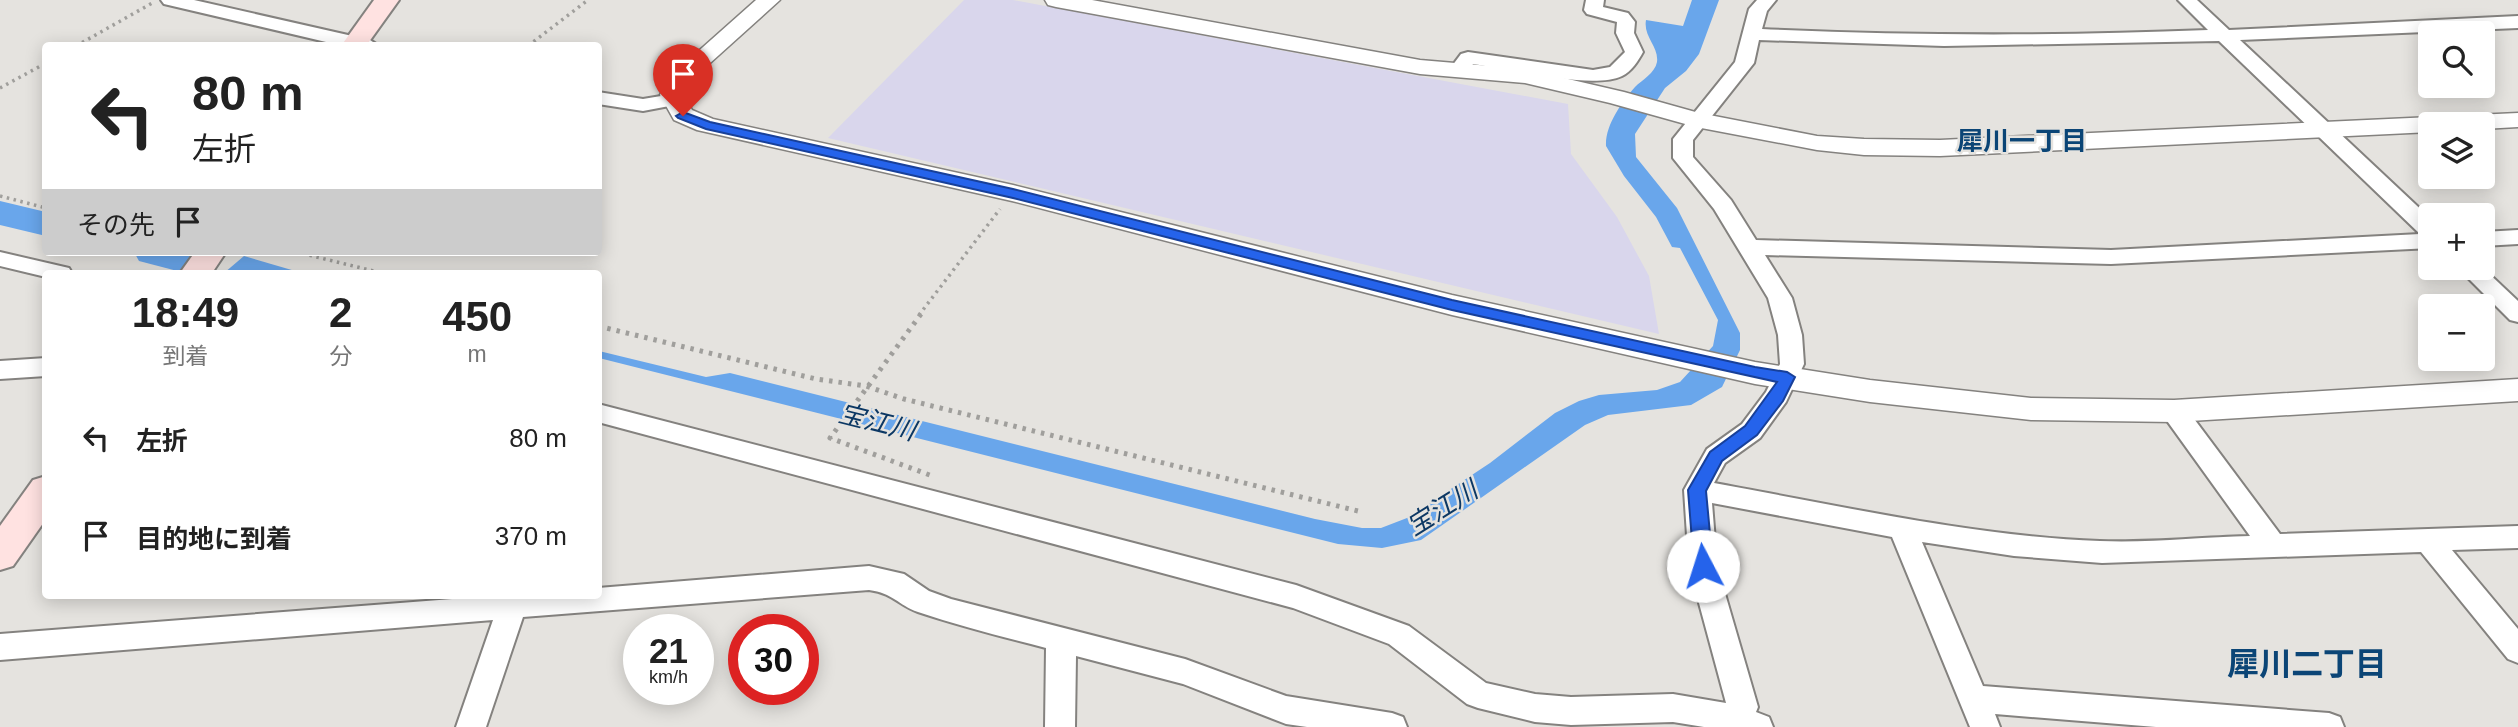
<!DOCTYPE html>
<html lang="ja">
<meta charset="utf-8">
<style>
:root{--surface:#fff;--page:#f6f6f6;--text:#222;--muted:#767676}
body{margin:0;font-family:Helvetica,"Noto Sans JP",sans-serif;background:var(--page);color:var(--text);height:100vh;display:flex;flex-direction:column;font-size:26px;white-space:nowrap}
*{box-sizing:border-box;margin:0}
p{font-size:23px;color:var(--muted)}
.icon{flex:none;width:38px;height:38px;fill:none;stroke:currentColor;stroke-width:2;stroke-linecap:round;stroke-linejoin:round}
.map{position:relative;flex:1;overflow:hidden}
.details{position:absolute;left:42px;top:270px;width:560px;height:329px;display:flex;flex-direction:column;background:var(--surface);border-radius:7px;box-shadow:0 4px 18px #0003}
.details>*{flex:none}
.top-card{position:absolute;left:42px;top:42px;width:560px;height:214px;border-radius:7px;box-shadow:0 4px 18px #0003;background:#fff;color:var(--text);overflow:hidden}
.tools{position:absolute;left:2418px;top:21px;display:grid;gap:14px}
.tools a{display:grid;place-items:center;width:77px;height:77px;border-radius:7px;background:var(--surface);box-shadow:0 4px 18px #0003;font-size:35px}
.speed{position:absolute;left:623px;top:614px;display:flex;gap:14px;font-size:35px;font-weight:700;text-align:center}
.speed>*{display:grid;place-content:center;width:91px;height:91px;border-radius:50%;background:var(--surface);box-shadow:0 4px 18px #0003;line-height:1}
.speed small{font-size:18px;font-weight:400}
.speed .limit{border:10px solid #d22;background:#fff;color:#111}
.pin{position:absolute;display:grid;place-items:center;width:60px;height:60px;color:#fff;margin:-72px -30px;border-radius:50% 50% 50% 0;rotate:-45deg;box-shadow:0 0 7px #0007}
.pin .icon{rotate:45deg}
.me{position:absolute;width:77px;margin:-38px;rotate:355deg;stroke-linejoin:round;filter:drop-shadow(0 0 5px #0008)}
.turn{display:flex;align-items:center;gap:24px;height:147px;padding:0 35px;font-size:32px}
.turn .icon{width:91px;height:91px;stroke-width:2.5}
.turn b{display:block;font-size:49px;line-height:60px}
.then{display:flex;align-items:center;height:66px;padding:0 35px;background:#0003;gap:14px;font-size:26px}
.eta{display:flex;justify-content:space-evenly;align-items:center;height:119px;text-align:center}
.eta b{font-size:42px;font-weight:700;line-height:49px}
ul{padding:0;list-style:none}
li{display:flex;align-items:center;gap:21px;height:98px;padding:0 35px}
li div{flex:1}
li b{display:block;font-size:26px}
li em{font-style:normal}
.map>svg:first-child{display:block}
.industrial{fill:#d9d6ec}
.water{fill:#69a6eb}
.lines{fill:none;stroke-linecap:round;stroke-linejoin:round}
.river{fill:#69a6eb;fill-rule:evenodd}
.minor-casing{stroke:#84827f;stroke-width:4}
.tertiary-casing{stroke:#84827f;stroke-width:3}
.secondary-casing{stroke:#84827f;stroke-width:4}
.path-far1{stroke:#a09f9c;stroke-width:3.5;stroke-dasharray:2.5 4.5;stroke-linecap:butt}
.path{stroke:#a09f9c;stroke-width:5;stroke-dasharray:3.5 6;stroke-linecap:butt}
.minor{fill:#fff;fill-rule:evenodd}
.tertiary{fill:#fff;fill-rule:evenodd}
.secondary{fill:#ffe2e1;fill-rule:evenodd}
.route{fill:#2563eb;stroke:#184099;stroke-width:2}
.labels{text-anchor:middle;stroke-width:5;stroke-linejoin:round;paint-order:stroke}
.neighbourhood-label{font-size:26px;font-weight:bold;fill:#0b4576;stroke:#e5e3df}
.water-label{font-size:26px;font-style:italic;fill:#0c3864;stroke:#e5e3df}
.near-neighbourhood-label{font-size:32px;font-weight:bold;fill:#0b4576;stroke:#e5e3df}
</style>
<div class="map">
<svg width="2518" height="727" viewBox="0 0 2518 727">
<rect width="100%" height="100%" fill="#e5e3df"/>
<polygon class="industrial" points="964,0 1013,0 1568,104 1571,154 1617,217 1649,276 1659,334 828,138"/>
<g class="water">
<path d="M1692 0H1719L1699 54 1686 71 1665 88 1635 134 1636 157 1677 208 1740 333V350L1722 387 1691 405 1608 415 1585 425 1421 540 1382 548 1338 544 599 358V351L706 377 730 373 1315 519 1362 528H1381L1407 518 1490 463 1555 413 1579 401 1599 395 1657 390 1680 382 1713 346 1718 320 1680 248 1672 247 1656 217 1624 176 1606 146C1605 125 1622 102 1635 87 1642 80 1655 73 1657 62 1659 46 1643 37 1646 20L1683 26Z"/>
<polygon points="244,256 302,273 224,273"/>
</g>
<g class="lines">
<g class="river">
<polygon points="0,201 46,212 46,236 0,225"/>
<polygon points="134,252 199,252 204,260 199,269 185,273 139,261"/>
</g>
<defs>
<g id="minor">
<polygon points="161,0 194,0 370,40 379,46 343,46 164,4"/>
<path d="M1586 0H1604L1603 7 1628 13 1635 22 1634 33 1643 52C1638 61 1632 71 1622 76 1593 90 1508 69 1473 64L1466 74 1459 76 1449 70 1461 54 1468 52 1593 70 1610 67 1625 52 1616 33 1617 22 1587 14 1584 10Z"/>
<path d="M1757 0H1776L1767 11 1762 29C1911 36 2059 36 2208 30L2178 0H2197L2229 30 2518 16V28L2240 40 2431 219V248L2111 264 1765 255 1792 298 1802 335 1804 364 1786 402 1760 438 1725 463 1714 483C1842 506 1971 536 2100 541 2150 543 2201 537 2250 536L2165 418 2161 411 2165 404 2174 402 2183 404 2280 534 2518 526V548L2452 550 2518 629V663L2508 659 2421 552 2102 563 2014 556 1922 542 1983 686 2329 713 2340 717 2344 727H2156L1995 714 2000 727H1970L1892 537 1712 503 1717 566 1758 707 1756 712 1769 717 1773 727H1704L1673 722 1571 725 1535 722 1478 708 1467 704 1389 644 1293 608 598 422V404L1296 585 1409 626 1486 683 1535 694 1571 697 1673 694 1726 703 1689 566 1684 490 1707 449 1742 424 1766 392 1780 364 1778 335 1768 298 1714 209 1673 158V139L1735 62 1749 9ZM1759 40 1944 46 2219 41 2420 234 2111 250 1756 240 1731 200 1693 157V140L1754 63Z"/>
<polygon points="598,92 643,99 673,94 680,96 683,100 680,104 643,111 598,104"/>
<polygon points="2518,230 2518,244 2483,246 2483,232"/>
<polygon points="0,252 69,268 72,273 46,273 46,277 0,266"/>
<polygon points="2458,268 2483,268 2518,301 2518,322 2510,320"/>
<polygon points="46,358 46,376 0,379 0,361"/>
<path d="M869 566 904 574 929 591 951 599 1185 659 1286 696 1392 713 1403 717 1407 727H1307L1286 724 1183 684 1076 656 1075 727H1045L1046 648C1003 637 960 626 918 612 898 605 893 593 869 590L523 617 486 727H456L493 620 0 660V634L504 595H598V588Z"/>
</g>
<g id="tertiary">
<polygon points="756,0 780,0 689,82 684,95 692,110 713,119 1013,185 1452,295 1755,362 1870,380 2031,398 2174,400 2518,379 2518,401 2174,422 2031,420 1870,402 1755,384 1452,315 1012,201 697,130 674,120 660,95 667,79"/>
<polygon points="1045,0 1092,0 1420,60 1525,69 1624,92 1699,113 1817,136 1864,139 1940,140 2518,113 2518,127 2483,129 2483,124 2431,124 2431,132 1940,156 1864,155 1817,150 1696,127 1610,103 1525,83 1420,74 1056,7 1048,5"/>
</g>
<g id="secondary">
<polygon points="374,0 399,0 366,46 341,46"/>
<polygon points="195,252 226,252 212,273 180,273"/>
<polygon points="46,476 46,519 13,566 0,570 0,526 33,480"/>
</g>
</defs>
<use href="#minor" class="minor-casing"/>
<use href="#tertiary" class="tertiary-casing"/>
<use href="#secondary" class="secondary-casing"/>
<g class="path-far1">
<polyline points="76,46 154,2"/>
<polyline points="528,46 588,0"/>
<polyline points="0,88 46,63"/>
<polyline points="0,196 46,208"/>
<polyline points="296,252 382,273"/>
<polyline points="919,315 1000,209"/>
</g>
<g class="path">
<polyline points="921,314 830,438 935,477"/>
<polyline points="598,326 816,379 866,386 904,399 1358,511"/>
</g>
<use href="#minor" class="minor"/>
<use href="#tertiary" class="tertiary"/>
<use href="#secondary" class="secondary"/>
</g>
<polygon class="route" points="683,112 710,122 1013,189 1452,300 1755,367 1787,372 1795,377 1783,401 1757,435 1722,461 1706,491 1713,566 1710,571 1703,573 1697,571 1694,566 1688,490 1710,452 1745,426 1777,382 1452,310 1013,198 706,129 678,118 676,116"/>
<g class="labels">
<g class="neighbourhood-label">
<text x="2022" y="150">犀川一丁目</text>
</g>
<g class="water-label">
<text transform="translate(877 422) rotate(14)" y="9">宝江川</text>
<text transform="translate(1442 508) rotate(-32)" y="9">宝江川</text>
</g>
<g class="near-neighbourhood-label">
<text x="2307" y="675">犀川二丁目</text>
</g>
</g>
</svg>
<div class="tools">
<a><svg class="icon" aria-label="search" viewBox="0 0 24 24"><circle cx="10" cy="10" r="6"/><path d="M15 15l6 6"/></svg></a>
<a><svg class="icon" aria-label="layers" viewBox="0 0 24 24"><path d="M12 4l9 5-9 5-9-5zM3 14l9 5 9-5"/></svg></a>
<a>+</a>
<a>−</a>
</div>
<div class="speed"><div>21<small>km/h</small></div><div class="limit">30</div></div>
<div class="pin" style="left:683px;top:116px;background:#d93025"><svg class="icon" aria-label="arrive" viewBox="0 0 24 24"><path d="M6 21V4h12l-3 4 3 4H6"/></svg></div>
<svg class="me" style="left:1703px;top:566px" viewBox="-20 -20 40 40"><circle r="19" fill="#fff"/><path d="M0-13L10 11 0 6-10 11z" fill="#2563eb"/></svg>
<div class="top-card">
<div class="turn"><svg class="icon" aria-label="left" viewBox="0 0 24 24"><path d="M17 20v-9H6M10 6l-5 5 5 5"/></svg><div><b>80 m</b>左折</div></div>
<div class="then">その先<svg class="icon" aria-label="arrive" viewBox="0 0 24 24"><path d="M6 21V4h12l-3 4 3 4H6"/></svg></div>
</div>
<section class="details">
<div class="eta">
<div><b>18:49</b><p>到着</p></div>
<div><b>2</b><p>分</p></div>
<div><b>450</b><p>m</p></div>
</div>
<ul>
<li><svg class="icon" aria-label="left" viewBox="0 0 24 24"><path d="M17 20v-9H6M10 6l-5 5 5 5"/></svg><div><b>左折</b></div><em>80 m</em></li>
<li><svg class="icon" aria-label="arrive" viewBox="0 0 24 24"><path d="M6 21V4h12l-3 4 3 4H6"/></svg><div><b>目的地に到着</b></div><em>370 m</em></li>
</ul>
</section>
</div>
